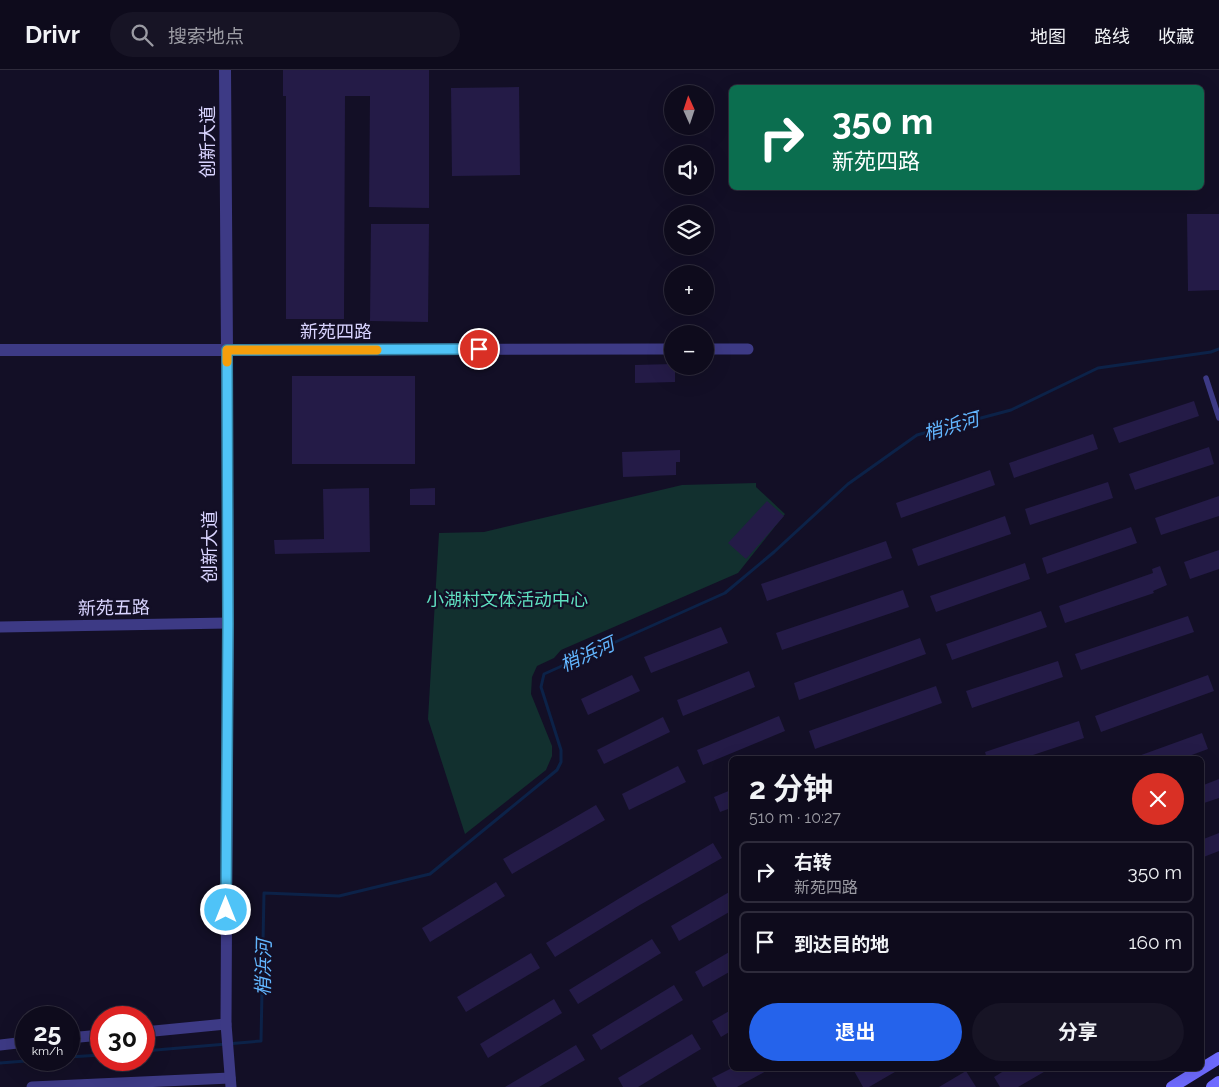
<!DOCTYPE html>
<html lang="zh">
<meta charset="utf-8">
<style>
:root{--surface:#0e0b1c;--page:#171425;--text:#f1f3f6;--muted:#9b9ba3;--line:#2e2b3b;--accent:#2563eb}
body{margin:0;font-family:Raleway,"Noto Sans SC",sans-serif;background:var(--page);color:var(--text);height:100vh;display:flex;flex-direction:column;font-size:19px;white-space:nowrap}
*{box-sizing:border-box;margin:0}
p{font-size:16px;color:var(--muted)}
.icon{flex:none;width:28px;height:28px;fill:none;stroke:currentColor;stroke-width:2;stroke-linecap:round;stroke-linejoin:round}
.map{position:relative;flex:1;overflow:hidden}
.side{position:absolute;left:729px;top:686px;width:475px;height:315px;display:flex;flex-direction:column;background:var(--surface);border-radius:8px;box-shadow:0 5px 20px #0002,0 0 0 1px var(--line)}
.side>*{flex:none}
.guide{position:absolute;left:729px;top:15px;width:475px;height:105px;border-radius:8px;box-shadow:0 5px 20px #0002,0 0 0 1px var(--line);background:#0b6e4f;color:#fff;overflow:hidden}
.needle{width:32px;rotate:357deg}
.buttons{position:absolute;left:664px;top:15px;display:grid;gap:10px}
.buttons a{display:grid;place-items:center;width:50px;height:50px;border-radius:50%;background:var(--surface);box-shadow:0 5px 20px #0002,0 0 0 1px var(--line);font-size:25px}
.speed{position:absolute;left:15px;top:936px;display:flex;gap:10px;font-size:25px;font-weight:700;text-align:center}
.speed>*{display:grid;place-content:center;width:65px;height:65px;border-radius:50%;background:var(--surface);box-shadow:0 5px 20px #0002,0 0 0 1px var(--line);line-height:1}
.speed small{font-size:12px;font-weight:400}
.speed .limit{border:8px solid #d22;background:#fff;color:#111}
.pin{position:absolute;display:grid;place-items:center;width:42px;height:42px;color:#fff;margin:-21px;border:2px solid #fff;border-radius:50%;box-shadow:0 1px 5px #0007}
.me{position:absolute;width:55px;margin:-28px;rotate:0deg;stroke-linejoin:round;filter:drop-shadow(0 0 4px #0008)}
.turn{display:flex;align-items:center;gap:18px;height:105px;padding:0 20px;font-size:22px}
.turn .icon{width:65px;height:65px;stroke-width:2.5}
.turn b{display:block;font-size:35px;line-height:42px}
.round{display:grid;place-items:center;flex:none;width:52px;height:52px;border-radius:26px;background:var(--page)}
.head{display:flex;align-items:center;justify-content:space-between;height:85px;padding:0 20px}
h1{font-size:30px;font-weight:700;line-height:38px}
.cta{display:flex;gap:10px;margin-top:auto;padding:10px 20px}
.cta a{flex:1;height:58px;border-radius:30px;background:var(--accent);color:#fff;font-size:20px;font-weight:700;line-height:58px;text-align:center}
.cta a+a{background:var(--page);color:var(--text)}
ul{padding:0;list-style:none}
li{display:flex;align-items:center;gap:15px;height:62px;margin:0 10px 8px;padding:0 10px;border:2px solid var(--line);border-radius:8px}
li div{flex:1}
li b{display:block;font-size:19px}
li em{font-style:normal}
header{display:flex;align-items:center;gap:30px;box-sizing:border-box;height:70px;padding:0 25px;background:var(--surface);border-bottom:1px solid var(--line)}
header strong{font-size:24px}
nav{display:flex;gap:28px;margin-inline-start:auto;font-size:18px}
.search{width:350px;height:45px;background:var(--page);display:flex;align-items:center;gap:12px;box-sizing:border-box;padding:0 18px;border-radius:28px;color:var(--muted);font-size:19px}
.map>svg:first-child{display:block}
.green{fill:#12302f}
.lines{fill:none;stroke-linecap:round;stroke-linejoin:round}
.stream{stroke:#0c2248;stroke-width:3}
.building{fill:#241b47}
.service{stroke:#3d3a85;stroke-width:5.5}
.minor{stroke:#3d3a85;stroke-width:11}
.tertiary{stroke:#3d3a85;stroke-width:12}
.secondary{stroke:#6f6bff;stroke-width:12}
.route-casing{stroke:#337fa1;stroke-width:12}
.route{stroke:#4fc3f7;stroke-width:9}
.slow{stroke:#f59e0b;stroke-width:9}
.labels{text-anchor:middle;stroke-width:4.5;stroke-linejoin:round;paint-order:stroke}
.street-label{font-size:18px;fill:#d9d4ff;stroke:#130f26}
.park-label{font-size:18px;fill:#5fe0c0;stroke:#130f26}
.water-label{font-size:19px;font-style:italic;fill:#62b6ff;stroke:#130f26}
</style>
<header>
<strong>Drivr</strong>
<div class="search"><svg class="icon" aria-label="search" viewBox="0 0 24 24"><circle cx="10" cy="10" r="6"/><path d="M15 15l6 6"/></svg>搜索地点</div>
<nav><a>地图</a><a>路线</a><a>收藏</a></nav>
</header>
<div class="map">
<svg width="1219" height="1017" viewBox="0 0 1219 1017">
<rect width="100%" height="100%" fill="#130f26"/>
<polygon class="green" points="756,413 756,417 785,444 738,503 561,580 554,588 537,596 532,607 531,624 552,676 552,686 546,700 465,764 428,649 439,463 484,462 682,415"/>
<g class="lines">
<g class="stream">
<polyline points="144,981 261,971 264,823 339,826 430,804 557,700 561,692 561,680 541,617 544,604 725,523 774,482 848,414 917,365 1011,340 1098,298 1211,282 1219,279"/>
<polyline points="69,987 101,985"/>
<polyline points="0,993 38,990"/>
</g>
</g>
<g class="building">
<polygon points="283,0 429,0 429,138 369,137 370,26 345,26 344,249 286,249 286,26 283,26"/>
<polygon points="519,17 520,105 452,106 451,18"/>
<polygon points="1187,144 1219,144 1219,220 1188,221"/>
<polygon points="371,154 429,154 428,252 370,251"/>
<polygon points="672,294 672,296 675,296 675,312 635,313 635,295"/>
<rect x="292" y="306" width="123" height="88"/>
<polygon points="1194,331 1199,346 1119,373 1113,358"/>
<polygon points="1093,364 1098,379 1014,408 1009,393"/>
<polygon points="1209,377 1214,394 1135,420 1129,404"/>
<polygon points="680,380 680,392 676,392 676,405 623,407 622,382"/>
<polygon points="990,400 995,415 901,448 896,433"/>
<polygon points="1108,412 1113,428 1030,455 1025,439"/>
<polygon points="369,418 370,482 275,484 274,470 324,469 323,419"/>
<polygon points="435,418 435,435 410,435 410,419"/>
<polygon points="1219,426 1219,446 1161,465 1155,448"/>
<polygon points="767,431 784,446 746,489 728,473"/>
<polygon points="1005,446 1011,464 918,496 912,479"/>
<polygon points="1131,457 1137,473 1047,504 1042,488"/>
<polygon points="886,471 892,488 767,531 761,514"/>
<polygon points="1219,480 1219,499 1190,509 1184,492"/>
<polygon points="1025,493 1030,509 936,542 930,526"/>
<polygon points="1160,496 1167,515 1153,521 1154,523 1065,553 1059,536 1153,503 1152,499"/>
<polygon points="903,520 909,537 782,580 776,563"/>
<polygon points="1041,541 1047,557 952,590 946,574"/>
<polygon points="1188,546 1194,562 1081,600 1075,584"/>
<polygon points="721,557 728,573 651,603 644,587"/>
<polygon points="920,568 926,584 799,630 794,613"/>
<polygon points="1058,591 1063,607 972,638 966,621"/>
<polygon points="749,601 755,617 683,646 677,630"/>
<polygon points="632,605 640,621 588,645 581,629"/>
<polygon points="1208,605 1214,621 1101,662 1095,646"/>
<polygon points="936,616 942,633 815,679 809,661"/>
<polygon points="779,646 785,661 703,695 697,680"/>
<polygon points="663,647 670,662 604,694 597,680"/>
<polygon points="1079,651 1084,668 1021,689 987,689 985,682"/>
<polygon points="1202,663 1208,679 1181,689 1134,689 1133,688"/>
<polygon points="678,696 686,712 629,740 622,724"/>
<polygon points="1219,709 1219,728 1201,734 1201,716"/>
<polygon points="731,720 731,738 720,742 714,727"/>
<polygon points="596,735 605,750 512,804 503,789"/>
<polygon points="1219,763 1219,781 1201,788 1201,770"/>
<polygon points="713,773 722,788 638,836 555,887 546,873 638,817"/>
<polygon points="496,812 505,826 430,872 422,858"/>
<polygon points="731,821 731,841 679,871 671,856"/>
<polygon points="652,869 661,883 578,934 569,920"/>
<polygon points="731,881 731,901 703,917 695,902"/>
<polygon points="531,883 540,898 466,942 457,927"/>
<polygon points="674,915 683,930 601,980 592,965"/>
<polygon points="554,929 562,943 488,988 480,974"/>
<polygon points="731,940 731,961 721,967 712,951"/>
<polygon points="692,964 701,979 638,1017 623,1017 618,1008"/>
<polygon points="576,975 585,990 539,1017 505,1017"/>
<polygon points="730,999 770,999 737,1017 717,1017 712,1008"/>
<polygon points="853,999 900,999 869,1017 863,1017"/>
<polygon points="1007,999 1049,999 1018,1017 1000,1017 994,1007"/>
<polygon points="966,1001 976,1017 939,1017"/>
</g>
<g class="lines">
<polyline class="service" points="1206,308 1219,348"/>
<g class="minor">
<polyline points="705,279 748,279"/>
<polyline points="0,557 228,553"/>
<polyline points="144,962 226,954"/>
<polyline points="69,968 101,965"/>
<polyline points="0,975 26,972"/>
<polyline points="32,1017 230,1008"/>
<polyline points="231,1017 226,954 228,553 227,280 672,279"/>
</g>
<polyline class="tertiary" points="0,280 227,280 225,0"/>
<g class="secondary">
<polyline points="1172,1017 1219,988"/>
<polyline points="1212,1017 1219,1012"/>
</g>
</g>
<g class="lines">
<defs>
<polyline id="route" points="226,840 228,553 227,280 479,279"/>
</defs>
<use href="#route" class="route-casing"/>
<use href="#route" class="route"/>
<polyline class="slow" points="227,292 227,280 377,280"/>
</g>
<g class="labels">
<g class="street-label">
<text transform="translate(208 72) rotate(-90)" y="6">创新大道</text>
<text x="336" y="268">新苑四路</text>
<text transform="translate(210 477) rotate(-90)" y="6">创新大道</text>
<text transform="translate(114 538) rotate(-1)" y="6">新苑五路</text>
</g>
<g class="park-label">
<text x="507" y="536">小湖村文体活动中心</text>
</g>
<g class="water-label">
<text transform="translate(951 356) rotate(-16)" y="7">梢浜河</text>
<text transform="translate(587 584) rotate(-24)" y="7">梢浜河</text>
<text transform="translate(263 898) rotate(-89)" y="7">梢浜河</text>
</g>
</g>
</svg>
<div class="buttons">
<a><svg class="needle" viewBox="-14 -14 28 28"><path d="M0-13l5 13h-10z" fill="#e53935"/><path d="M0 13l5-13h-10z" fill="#9b9ba3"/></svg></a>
<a><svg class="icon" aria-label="sound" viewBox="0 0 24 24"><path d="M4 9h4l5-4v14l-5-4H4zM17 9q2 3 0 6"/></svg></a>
<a><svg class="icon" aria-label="layers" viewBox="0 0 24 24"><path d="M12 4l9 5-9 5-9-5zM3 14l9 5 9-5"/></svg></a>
<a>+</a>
<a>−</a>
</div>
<div class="speed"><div>25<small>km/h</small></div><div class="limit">30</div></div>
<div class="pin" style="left:479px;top:279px;background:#d93025"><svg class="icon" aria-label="arrive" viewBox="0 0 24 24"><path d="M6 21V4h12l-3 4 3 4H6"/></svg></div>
<svg class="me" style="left:226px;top:840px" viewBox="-20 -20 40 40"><circle r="17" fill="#4fc3f7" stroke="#fff" stroke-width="3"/><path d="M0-11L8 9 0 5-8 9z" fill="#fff"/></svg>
<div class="guide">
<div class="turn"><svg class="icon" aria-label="right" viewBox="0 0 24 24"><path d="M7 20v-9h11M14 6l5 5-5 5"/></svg><div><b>350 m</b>新苑四路</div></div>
</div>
<section class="side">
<div class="head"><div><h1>2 分钟</h1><p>510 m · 10:27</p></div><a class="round" style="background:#d93025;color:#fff"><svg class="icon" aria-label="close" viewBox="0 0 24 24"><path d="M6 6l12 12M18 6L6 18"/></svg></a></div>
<ul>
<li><svg class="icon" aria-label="right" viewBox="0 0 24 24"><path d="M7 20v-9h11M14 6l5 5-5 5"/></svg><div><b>右转</b><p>新苑四路</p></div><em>350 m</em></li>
<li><svg class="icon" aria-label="arrive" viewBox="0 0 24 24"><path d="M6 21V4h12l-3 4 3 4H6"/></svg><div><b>到达目的地</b></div><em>160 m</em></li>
</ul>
<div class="cta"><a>退出</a><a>分享</a></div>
</section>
</div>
